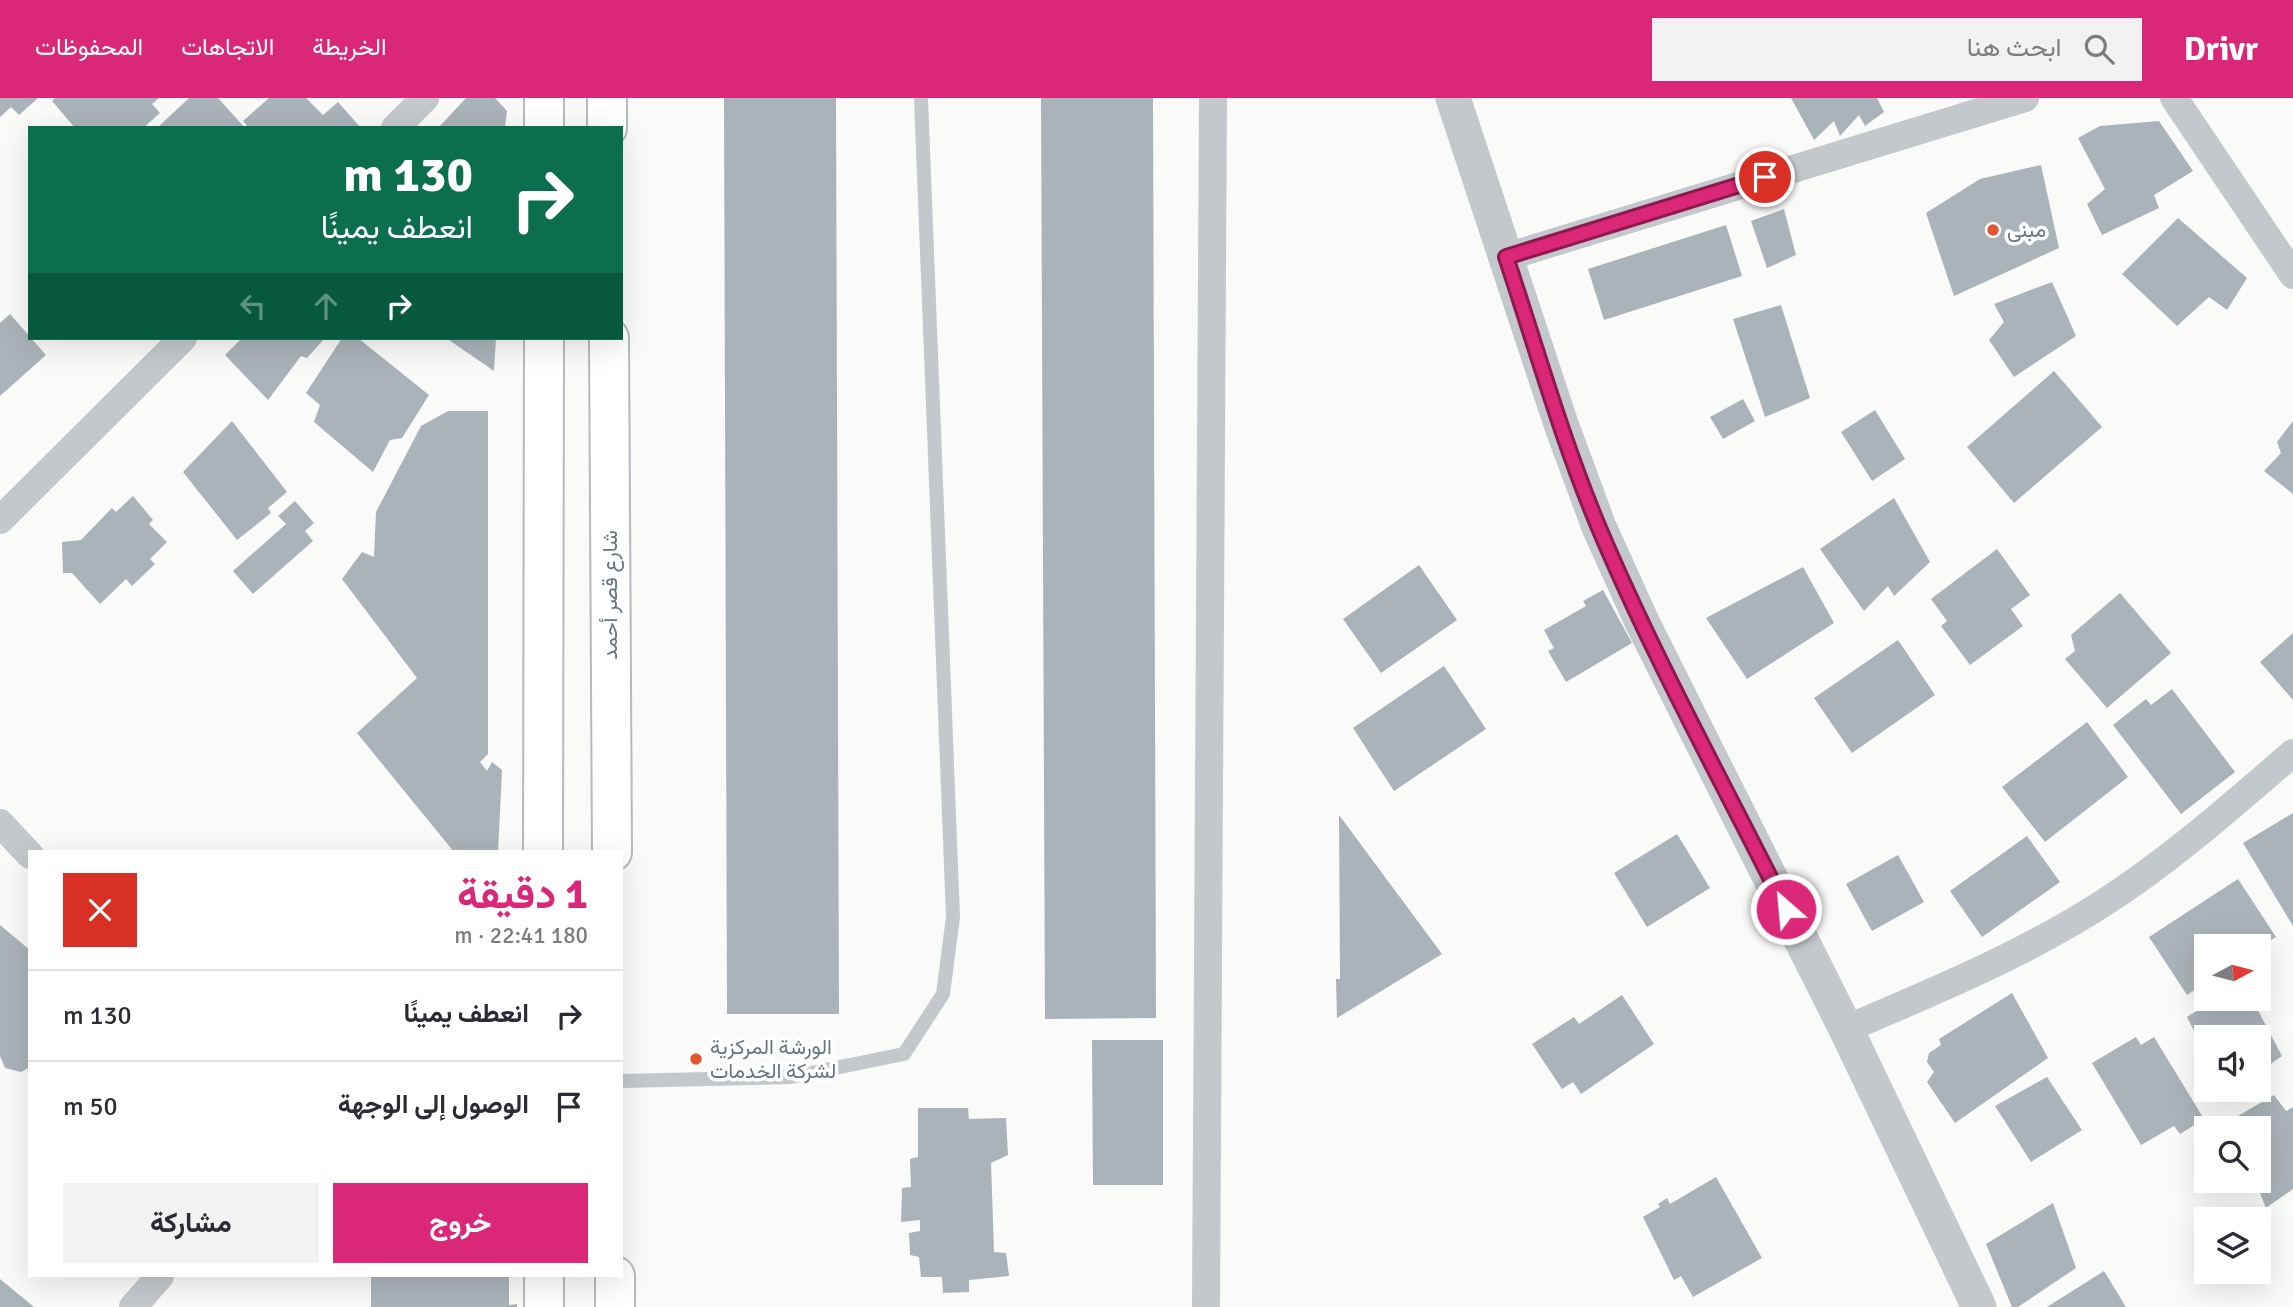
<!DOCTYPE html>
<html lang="ar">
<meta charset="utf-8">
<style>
:root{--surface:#fff;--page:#f2f2f3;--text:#2b2b33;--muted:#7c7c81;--line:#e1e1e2;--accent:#db2777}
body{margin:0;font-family:Signika,Vazirmatn,sans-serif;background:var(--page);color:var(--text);direction:rtl;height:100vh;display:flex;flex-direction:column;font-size:26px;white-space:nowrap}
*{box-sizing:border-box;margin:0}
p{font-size:23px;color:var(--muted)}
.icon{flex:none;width:38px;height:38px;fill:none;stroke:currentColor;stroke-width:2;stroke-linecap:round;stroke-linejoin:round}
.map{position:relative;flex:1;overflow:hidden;direction:ltr}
.drawer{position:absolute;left:28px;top:752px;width:595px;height:427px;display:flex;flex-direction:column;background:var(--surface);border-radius:0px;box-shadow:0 7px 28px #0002;direction:rtl}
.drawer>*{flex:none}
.hud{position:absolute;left:28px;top:28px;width:595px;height:214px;border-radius:0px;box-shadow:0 7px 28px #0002;direction:rtl;background:#0b6e4f;color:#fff;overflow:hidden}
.needle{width:46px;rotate:83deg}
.controls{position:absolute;left:2194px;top:836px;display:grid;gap:14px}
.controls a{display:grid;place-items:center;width:77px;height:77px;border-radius:0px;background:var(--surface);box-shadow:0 7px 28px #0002;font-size:35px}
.pin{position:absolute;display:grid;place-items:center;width:60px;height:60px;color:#fff;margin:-30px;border:4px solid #fff;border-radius:50%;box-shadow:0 2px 7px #0007}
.me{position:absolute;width:77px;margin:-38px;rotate:333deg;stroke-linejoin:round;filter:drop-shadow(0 0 5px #0008)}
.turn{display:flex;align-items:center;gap:24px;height:147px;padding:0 35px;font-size:32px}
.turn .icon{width:91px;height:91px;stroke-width:2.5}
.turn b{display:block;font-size:49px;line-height:60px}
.lanes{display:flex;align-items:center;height:66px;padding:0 35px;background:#0003;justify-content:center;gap:35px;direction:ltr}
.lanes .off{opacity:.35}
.round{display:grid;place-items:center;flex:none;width:74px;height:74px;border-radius:0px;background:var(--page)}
.summary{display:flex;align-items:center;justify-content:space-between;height:119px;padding:0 35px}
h1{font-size:42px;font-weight:700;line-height:52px;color:var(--accent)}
.button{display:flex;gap:14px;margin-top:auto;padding:14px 35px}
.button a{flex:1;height:80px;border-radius:0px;background:var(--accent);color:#fff;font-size:28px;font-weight:700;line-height:80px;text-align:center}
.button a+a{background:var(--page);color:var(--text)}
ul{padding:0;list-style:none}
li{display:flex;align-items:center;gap:21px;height:91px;padding:0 35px;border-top:2px solid var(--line)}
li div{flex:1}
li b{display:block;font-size:26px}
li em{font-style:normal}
header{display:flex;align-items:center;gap:42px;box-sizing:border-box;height:98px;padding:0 35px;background:var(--accent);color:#fff}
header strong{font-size:33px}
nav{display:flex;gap:38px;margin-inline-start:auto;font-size:24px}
.search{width:490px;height:63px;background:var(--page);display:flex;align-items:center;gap:18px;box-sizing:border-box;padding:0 24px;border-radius:0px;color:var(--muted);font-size:26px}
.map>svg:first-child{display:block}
.building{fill:#aab3b9}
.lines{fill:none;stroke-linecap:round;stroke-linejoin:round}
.primary-casing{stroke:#b5babe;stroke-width:42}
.service{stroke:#c3c8cc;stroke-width:14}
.minor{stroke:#c3c8cc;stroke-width:28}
.tertiary{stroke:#c3c8cc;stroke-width:35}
.primary{stroke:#fff;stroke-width:38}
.route-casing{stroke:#8e194d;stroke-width:18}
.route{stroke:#db2777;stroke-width:12}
.poi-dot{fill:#e4572e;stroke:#fff;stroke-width:2.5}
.labels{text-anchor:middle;stroke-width:7;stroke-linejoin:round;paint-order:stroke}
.poi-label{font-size:21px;fill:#657683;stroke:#fff;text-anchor:start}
.street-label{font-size:21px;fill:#657683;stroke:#fff}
</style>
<header>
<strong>Drivr</strong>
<div class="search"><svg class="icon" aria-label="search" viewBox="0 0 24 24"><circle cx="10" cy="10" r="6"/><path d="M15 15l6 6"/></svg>ابحث هنا</div>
<nav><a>الخريطة</a><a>الاتجاهات</a><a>المحفوظات</a></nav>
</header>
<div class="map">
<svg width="2293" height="1209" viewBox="0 0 2293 1209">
<rect width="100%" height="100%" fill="#fafaf8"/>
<g class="building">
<polygon points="0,0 38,0 19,17 11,9 0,19"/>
<polygon points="55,0 159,0 152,6 160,15 143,30 75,30 52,3"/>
<polygon points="189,0 218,0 245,30 157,30"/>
<polygon points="269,0 306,0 323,17 338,4 361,30 249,30 243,23"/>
<polygon points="466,0 495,0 507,13 505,30 438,30"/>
<polygon points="724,0 836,0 839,916 727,916"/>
<polygon points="1041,0 1153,0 1156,920 1045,921"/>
<polygon points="1791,0 1877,0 1884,14 1865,28 1859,17 1840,38 1834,23 1814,42"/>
<polygon points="2159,23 2193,73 2154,97 2159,110 2102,137 2087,106 2105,91 2078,40 2100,28"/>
<polygon points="2041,67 2059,150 1954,198 1926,115 1980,81"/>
<polygon points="1784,111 1796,157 1767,170 1751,123"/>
<polygon points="2178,120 2247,180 2227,212 2209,199 2177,228 2122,176"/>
<polygon points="1726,127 1742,178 1604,222 1588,171"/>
<polygon points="2052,184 2076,238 2014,279 1989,242 2004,224 1994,206"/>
<polygon points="1781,207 1810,300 1765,319 1733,221"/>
<polygon points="10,216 46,257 0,298 0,225"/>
<polygon points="242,240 325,240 307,260 301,258 268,302 225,257"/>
<polygon points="342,240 358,240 429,297 402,340 390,342 373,374 314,324 320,307 306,295"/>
<polygon points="446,240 496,240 494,273"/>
<polygon points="2054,273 2102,329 2014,405 1967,349"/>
<polygon points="1743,301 1755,323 1723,341 1710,319"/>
<polygon points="1875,312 1905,361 1872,383 1841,334"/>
<polygon points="448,313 488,313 488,656 480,664 487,673 492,664 502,672 498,754 454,754 357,635 417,580 342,481 362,454 374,459 376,414 421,328"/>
<polygon points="232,323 287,394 268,410 271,415 237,442 183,374"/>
<polygon points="2293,323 2293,396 2264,373 2281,355 2277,344"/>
<polygon points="133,398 153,422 149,426 167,444 150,461 155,466 132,488 126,481 100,506 72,475 63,475 62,444 81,442 112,410 116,414"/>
<polygon points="1894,400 1930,464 1894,498 1888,488 1864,513 1820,451"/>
<polygon points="295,403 314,425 305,433 313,443 253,496 233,473 286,426 278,418"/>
<polygon points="1997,451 2030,497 2011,511 2023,528 1970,567 1941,528 1947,523 1931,501"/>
<polygon points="1419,467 1457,522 1381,575 1343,521"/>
<polygon points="1803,469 1834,525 1747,581 1706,520"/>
<polygon points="1603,492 1632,545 1566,584 1548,553 1554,550 1544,532 1586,508 1583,503"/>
<polygon points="2120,495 2171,555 2107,610 2065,561 2075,553 2071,537"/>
<polygon points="2293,535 2293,602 2260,564"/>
<polygon points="1898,542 1935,597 1852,655 1814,600"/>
<polygon points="1444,568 1486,631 1394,693 1353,630"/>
<polygon points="2172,591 2235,674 2181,716 2113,627 2146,601 2151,607"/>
<polygon points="2087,624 2128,679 2045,744 2002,689"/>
<polygon points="2293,715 2293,828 2243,745"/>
<polygon points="1339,717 1442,856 1337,920 1336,881 1340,881"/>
<polygon points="1677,736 1710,790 1647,829 1614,775"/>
<polygon points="2027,738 2060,784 1982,839 1950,793"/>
<polygon points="1898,757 1924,804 1872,833 1846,786"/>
<polygon points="2238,781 2276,839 2259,850 2207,849 2207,884 2187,897 2149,839"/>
<polygon points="0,827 30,852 30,969 21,974 5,970 0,958"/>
<polygon points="2012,895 2048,960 1955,1025 1927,984 1934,974 1927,964 1929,955 1941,947 1939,941"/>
<polygon points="1622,897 1654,946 1581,996 1573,984 1562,991 1532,946 1574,919 1579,926"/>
<polygon points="2215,901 2252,901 2282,958 2259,974 2259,940 2207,940 2207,959 2187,919"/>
<polygon points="2136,939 2141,947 2154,939 2204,1021 2180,1036 2174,1028 2141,1047 2092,965"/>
<polygon points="1092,942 1163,942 1163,1087 1093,1087"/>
<polygon points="2047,979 2082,1032 2031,1064 1995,1008"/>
<polygon points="2274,997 2286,1013 2293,1009 2293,1091 2266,1110 2255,1083 2259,1083 2259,1031 2234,1031 2231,1022"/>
<polygon points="918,1010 968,1010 969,1021 1006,1020 1008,1057 991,1065 994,1154 1006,1155 1009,1178 969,1182 969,1194 943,1195 942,1179 921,1179 919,1159 910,1157 909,1135 920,1133 920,1122 901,1124 902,1090 911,1089 910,1061 918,1059"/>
<polygon points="1716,1079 1762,1160 1693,1199 1681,1178 1674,1182 1643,1119 1660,1109 1658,1106 1667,1100 1670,1106"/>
<polygon points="2053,1105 2076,1170 2018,1209 2012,1209 1986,1146"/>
<polygon points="2104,1173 2126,1209 2047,1209"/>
<polygon points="371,1178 509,1178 509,1207 517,1206 517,1209 371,1209"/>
<polygon points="0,1181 34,1209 0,1209"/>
</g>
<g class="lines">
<defs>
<g id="primary">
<polyline points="607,0 607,30"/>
<polyline points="544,30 544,0"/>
<polyline points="609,240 612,754"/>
<polyline points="543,754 544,240"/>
<polyline points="544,1178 544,1209"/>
<polyline points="615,1178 615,1209"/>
</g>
</defs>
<use href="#primary" class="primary-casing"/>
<polyline class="service" points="621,983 791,979 904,956 943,896 953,819 921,0"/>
<g class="minor">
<polyline points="2174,0 2293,177"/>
<polyline points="395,30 425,0"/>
<polyline points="1506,159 2025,0"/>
<polyline points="0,422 183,240"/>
<polyline points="0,725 30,757"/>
<path d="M1846 931C1933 894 2025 856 2105 804 2172 761 2232 707 2293 655"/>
<polyline points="133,1209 160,1178"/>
<polyline points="1206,1209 1213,0"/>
</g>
<polyline class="tertiary" points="1453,0 1561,326 1599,429 1642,524 1846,931 1979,1209"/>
<use href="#primary" class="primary"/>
</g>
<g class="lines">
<defs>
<path id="route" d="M1765 79 1506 159C1536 249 1562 342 1599 430 1654 560 1723 685 1786 811"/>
</defs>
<use href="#route" class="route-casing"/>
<use href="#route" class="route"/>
</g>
<g class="poi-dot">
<circle cx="1993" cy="132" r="7"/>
<circle cx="696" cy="961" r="7"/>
</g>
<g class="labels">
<g class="poi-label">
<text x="2007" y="139">مبنى</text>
<text x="710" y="956">الورشة المركزية<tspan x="710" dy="24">لشركة الخدمات</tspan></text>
</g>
<g class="street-label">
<text transform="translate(610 497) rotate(-90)" y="7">شارع قصر أحمد</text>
</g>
</g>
</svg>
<div class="controls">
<a><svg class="needle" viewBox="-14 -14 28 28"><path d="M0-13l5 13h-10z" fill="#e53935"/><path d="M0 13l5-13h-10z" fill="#7c7c81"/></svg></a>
<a><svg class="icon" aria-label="sound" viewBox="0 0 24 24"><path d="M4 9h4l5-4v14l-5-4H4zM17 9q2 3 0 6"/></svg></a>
<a><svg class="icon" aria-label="search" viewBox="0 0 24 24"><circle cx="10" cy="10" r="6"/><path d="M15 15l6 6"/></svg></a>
<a><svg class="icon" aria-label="layers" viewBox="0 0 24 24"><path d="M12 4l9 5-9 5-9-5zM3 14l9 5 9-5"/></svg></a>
</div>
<div class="pin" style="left:1765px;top:79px;background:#d93025"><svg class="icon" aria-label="arrive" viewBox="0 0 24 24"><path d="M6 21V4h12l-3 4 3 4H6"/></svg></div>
<svg class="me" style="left:1786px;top:811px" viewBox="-20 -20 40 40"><circle r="17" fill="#db2777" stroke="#fff" stroke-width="3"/><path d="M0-11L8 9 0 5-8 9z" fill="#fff"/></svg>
<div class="hud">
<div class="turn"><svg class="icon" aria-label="right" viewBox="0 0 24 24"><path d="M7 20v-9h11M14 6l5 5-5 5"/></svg><div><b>130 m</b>انعطف يمينًا</div></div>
<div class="lanes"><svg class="icon off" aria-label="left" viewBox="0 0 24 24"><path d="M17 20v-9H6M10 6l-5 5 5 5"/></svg><svg class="icon off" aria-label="ahead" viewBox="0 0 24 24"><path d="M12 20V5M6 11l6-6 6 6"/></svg><svg class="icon" aria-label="right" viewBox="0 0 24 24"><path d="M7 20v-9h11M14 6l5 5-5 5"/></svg></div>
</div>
<section class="drawer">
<div class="summary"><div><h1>1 دقيقة</h1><p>180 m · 22:41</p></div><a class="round" style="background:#d93025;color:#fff"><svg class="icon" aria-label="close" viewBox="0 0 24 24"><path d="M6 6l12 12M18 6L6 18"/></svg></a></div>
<ul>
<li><svg class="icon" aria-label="right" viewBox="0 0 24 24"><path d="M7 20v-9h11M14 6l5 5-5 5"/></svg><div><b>انعطف يمينًا</b></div><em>130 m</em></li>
<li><svg class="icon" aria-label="arrive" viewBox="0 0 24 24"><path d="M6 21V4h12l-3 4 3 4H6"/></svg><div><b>الوصول إلى الوجهة</b></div><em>50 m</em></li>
</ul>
<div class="button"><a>خروج</a><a>مشاركة</a></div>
</section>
</div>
